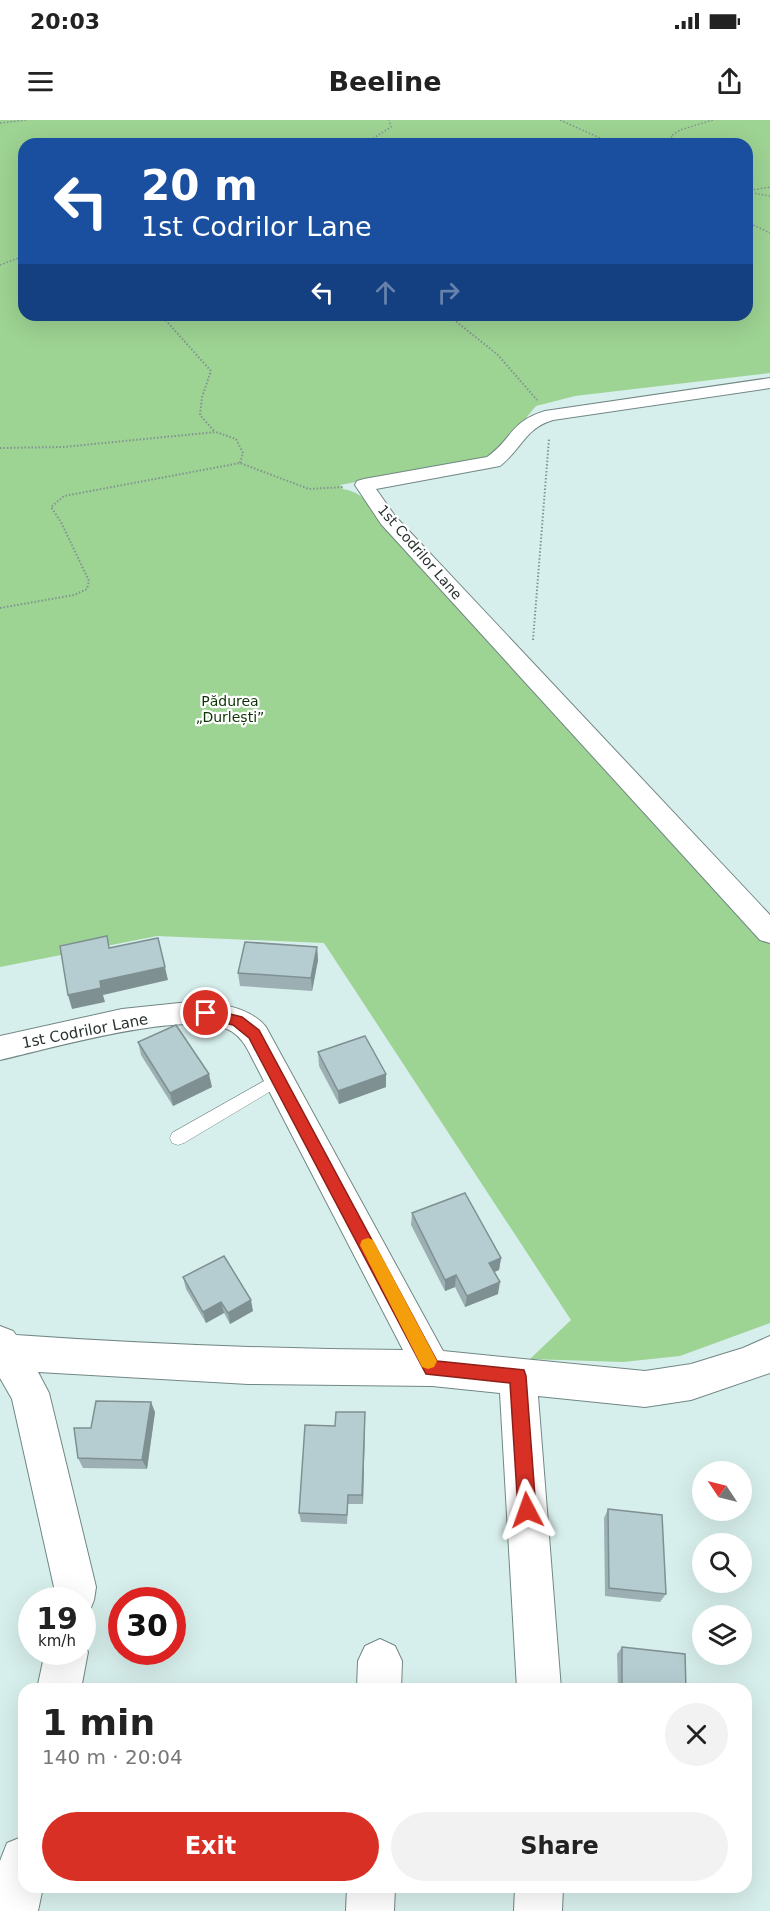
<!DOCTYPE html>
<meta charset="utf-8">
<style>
:root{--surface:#fff;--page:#f2f2f2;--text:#222;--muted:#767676;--accent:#d93025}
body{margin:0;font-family:"DejaVu Sans",sans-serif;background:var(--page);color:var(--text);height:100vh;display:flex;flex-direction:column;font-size:22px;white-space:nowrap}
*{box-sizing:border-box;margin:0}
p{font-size:20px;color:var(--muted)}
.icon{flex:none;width:33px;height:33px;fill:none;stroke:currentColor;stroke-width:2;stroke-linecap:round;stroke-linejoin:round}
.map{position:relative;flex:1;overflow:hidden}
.drawer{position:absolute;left:18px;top:1563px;width:734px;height:210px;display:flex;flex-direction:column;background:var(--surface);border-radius:18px;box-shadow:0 6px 24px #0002}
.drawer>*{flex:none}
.hud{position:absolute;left:18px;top:18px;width:735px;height:183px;border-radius:18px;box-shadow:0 6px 24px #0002;background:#1a4fa0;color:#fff;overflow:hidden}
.needle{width:39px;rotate:305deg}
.fabs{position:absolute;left:692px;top:1341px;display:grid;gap:12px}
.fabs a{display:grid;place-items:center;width:60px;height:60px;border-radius:50%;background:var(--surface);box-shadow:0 6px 24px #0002;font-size:30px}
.speed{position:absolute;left:18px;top:1467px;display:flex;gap:12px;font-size:30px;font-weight:700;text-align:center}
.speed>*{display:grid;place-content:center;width:78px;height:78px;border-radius:50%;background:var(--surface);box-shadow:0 6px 24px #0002;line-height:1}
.speed small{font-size:15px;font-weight:400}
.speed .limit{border:9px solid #d22;background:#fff;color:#111}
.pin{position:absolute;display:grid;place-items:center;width:51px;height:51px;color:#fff;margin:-26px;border:3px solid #fff;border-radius:50%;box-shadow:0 2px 6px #0007}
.me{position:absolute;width:66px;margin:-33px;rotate:356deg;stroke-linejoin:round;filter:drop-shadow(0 0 4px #0008)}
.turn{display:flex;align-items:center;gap:21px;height:126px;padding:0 24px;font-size:27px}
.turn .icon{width:78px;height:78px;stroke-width:2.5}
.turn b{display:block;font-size:42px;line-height:51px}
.lanes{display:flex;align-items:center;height:57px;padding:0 24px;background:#0003;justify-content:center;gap:30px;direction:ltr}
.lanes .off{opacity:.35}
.round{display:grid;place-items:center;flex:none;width:63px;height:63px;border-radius:32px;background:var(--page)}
.headline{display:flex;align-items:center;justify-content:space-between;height:102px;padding:0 24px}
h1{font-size:36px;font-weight:600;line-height:45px}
.action{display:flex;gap:12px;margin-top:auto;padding:12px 24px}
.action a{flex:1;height:69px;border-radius:36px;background:var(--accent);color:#fff;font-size:24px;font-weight:600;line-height:69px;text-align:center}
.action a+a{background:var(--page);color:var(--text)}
.status{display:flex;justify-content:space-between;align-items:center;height:42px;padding:0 30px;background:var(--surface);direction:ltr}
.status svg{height:16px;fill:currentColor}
header{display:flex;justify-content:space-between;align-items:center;height:78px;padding:0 24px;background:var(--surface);font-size:27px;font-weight:600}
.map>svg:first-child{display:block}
.green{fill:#9dd393;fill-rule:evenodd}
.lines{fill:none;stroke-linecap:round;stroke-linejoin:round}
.service-casing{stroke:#718784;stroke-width:1}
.minor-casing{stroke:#718784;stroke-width:2}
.path-far1{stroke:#829391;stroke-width:1.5;stroke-dasharray:1.5 2;stroke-linecap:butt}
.path{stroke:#829391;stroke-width:2;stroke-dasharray:1.5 2;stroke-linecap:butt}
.service{fill:#fff;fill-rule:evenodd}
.minor{fill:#fff;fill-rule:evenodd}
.wall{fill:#9cb0b4}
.shaded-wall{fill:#7f9092}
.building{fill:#b5cdd1;stroke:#7f9092;stroke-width:1.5}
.route{fill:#d93025;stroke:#8d1f18;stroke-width:1.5}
.slow{fill:#f59e0b}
.labels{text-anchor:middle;stroke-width:4.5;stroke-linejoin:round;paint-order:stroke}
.far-street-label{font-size:14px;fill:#283231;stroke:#fff}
.far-park-label{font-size:14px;fill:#0b3403;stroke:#fff}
.street-label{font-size:15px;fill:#283231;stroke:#fff}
</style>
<div class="status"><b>20:03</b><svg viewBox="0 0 49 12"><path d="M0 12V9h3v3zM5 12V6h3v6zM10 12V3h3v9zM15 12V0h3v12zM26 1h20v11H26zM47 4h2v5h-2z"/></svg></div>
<header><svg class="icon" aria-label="menu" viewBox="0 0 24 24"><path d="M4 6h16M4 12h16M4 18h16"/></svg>Beeline<svg class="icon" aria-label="share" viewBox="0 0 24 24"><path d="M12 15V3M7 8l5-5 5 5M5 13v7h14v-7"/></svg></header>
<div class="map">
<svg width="770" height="1791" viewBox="0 0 770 1791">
<rect width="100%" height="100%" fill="#d7efec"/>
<path class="green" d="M0 0H770V253L575 276 536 286 495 335 340 365 343 369C368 372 383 402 398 420L770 823V1203L680 1236 623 1242 530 1239 571 1200 324 823 157 816 0 847ZM24 24H747V195H24Z"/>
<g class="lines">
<defs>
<polygon id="service" points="280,952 286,954 288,958 286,962 184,1023 178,1025 172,1023 170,1018 172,1013"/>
<g id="minor">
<path d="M770 258V268L553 300C525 308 521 330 500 346L376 369 395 396 770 795V823L760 820 381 404 355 365 357 361 364 359 487 337C513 319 509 302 545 291Z"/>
<path d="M189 882C215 883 248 885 266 907L443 1231 645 1251 691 1244 743 1228 770 1216V1253L691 1280 645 1287 538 1276 561 1569H517L500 1273 432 1266 248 1264 38 1252 49 1273 96 1467 94 1480 88 1495 82 1497V1480H52L54 1467 12 1279 0 1258V1206L13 1211 16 1215C145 1224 274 1229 403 1230L251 936C246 926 241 917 231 911 189 888 49 929 0 940V916L122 889Z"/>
<polygon points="380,1519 395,1526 402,1541 401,1569 357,1569 358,1541 365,1526"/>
<polygon points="82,1520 88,1532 81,1569 37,1569 45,1532 82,1532"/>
<polygon points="24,1716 24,1767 43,1767 38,1791 0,1791 0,1741 7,1723"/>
<polygon points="347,1767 395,1767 394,1791 346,1791"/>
<polygon points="515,1767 563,1767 562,1791 514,1791"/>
</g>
</defs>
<use href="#service" class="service-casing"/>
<use href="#minor" class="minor-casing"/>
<g class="path-far1">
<polyline points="560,0 613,24"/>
<polyline points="0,3 26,0"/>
<polyline points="364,24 391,7 389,0"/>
<polyline points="675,24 671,16 680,10 713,0"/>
<polyline points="747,71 770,67"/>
<polyline points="748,72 770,76"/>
<polyline points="747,102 770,113"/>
<polyline points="0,145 24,136"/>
</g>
<g class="path">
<polyline points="161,195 211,251 202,277 200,295 215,312"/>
<polyline points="448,195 498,235 537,280"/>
<polyline points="0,328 63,327 216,312 236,319 243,333 240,343"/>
<polyline points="0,488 74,475 87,469 89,461 61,402 51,387 64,376 240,343 309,369 343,367"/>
<polyline points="533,520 549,319"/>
</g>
<use href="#service" class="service"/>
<use href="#minor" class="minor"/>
</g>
<g class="wall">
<polygon points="317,827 318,840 312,871 240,866 238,853"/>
<polygon points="138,922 212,967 173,986 141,935"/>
<polygon points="318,932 386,967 339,984 319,946"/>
<polygon points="412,1093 501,1138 499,1150 494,1152 498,1174 465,1187 455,1167 445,1171 411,1105"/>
<polygon points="183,1157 253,1191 230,1204 224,1193 206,1203 186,1169"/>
<polygon points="155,1292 147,1349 83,1348 78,1338 91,1308"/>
<polygon points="365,1303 363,1384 348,1384 347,1404 301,1402 299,1393 335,1306"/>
<polygon points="608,1389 666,1474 660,1482 605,1476 604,1398"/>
<polygon points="622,1527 686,1569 618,1569 617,1534"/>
<polygon points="90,1767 149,1767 149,1772"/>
</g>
<g class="shaded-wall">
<polygon points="317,827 318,840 312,871 311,858"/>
<polygon points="165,847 168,860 103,875 105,882 72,889 68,875 100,861"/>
<polygon points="209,954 212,967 173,986 170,973"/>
<polygon points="386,954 386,967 339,984 338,971"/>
<polygon points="501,1138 499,1150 487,1155 489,1143"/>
<polygon points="456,1155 455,1167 445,1171 445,1160"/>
<polygon points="500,1162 498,1174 465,1187 467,1176"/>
<polygon points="251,1180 253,1191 230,1204 228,1193"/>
<polygon points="221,1182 224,1193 206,1203 203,1192"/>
<polygon points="151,1282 155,1292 147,1349 142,1340"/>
<polygon points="365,1292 365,1303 363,1384 362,1375"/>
<polygon points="144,1767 149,1767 149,1772 144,1769"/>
</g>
<g class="building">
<polygon points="107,816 109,828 158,818 165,847 100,861 101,868 68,875 60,826"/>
<polygon points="245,822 317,827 311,858 238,853"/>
<polygon points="176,905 209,954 170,973 138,922"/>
<polygon points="365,916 386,954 338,971 318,932"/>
<polygon points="465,1073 501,1138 489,1143 500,1162 467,1176 456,1155 445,1160 412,1093"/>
<polygon points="224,1136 251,1180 228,1193 221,1182 203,1192 183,1157"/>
<polygon points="96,1281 151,1282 142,1340 78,1338 74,1308 91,1308"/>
<polygon points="336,1292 365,1292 362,1375 348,1375 347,1395 299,1393 305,1305 335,1306"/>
<polygon points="608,1389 662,1395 666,1474 609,1468"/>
<polygon points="622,1527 685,1534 686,1569 622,1569"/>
<polygon points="123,1767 144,1767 144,1769"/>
</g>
<polygon class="route" points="206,888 242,897 259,910 437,1241 524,1250 526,1256 536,1390 533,1396 527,1399 520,1396 518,1390 510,1263 426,1254 249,918 233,905 201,897 199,893 201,890"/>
<polygon class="slow" points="368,1118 373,1120 434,1235 437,1241 434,1247 428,1249 422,1247 360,1125 362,1120"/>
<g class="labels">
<g class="far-street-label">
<text transform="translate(420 432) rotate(49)" y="5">1st Codrilor Lane</text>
</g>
<g class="far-park-label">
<text x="230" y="586">Pădurea<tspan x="230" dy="16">„Durlești”</tspan></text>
</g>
<g class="street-label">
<text transform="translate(85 911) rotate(-11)" y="5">1st Codrilor Lane</text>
</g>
</g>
</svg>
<div class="fabs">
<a><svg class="needle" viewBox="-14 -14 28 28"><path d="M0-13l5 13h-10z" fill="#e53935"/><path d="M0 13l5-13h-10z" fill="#767676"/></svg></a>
<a><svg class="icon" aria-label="search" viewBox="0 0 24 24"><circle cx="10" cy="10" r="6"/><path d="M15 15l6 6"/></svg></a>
<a><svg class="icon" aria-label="layers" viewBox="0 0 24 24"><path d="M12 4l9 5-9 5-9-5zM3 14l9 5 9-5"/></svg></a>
</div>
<div class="speed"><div>19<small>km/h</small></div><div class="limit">30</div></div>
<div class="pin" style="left:206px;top:893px;background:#d93025"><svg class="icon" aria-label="arrive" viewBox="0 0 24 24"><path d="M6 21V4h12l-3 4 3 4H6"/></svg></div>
<svg class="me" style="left:527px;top:1390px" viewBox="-20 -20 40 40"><path d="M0-17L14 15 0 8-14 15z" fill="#d93025" stroke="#fff" stroke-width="4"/></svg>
<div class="hud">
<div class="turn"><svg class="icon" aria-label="left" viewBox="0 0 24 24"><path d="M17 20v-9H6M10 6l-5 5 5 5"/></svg><div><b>20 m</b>1st Codrilor Lane</div></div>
<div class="lanes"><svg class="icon" aria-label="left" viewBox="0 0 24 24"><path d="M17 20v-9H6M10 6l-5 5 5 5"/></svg><svg class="icon off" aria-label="ahead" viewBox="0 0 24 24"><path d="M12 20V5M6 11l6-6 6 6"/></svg><svg class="icon off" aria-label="right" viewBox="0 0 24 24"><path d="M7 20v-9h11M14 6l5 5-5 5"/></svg></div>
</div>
<section class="drawer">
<div class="headline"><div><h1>1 min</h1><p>140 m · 20:04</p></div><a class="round"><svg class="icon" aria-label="close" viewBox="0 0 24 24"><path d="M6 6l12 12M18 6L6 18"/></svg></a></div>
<div class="action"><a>Exit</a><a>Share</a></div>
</section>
</div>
